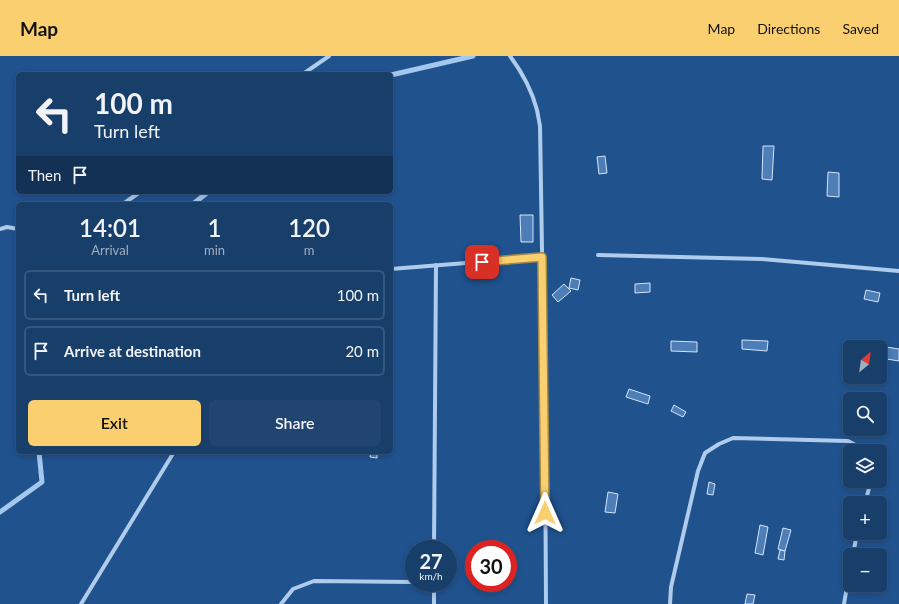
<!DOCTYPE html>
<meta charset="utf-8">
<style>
:root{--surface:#183e6a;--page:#214570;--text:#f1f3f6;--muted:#9faec1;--line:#36577e;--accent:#f9cf70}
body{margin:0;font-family:Lato,sans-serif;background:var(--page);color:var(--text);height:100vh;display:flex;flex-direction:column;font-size:15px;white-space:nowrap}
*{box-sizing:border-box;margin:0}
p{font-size:13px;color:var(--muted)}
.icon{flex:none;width:22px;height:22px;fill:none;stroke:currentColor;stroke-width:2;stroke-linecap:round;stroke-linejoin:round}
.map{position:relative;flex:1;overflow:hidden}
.panel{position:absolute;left:16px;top:146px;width:377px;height:252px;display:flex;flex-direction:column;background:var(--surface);border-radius:6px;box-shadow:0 2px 6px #0003,0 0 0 1px var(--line)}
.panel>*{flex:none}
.top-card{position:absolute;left:16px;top:16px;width:377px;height:122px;border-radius:6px;box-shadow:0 2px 6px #0003,0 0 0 1px var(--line);background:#183e6a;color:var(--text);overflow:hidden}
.needle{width:26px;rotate:29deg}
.tools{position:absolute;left:843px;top:284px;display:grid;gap:8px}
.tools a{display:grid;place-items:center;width:44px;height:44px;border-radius:6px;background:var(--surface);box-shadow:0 2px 6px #0003,0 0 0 1px var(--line);font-size:20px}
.speed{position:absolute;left:405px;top:484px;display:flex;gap:8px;font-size:20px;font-weight:700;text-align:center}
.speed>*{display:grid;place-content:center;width:52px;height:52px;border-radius:50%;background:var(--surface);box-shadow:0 2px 6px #0003,0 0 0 1px var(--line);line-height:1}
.speed small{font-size:10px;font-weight:400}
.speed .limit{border:6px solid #d22;background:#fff;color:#111}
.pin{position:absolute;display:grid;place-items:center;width:34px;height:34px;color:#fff;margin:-17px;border-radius:8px;box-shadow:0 2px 6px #0006}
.me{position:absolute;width:44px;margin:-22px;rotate:0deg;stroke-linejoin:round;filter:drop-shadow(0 0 3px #0008)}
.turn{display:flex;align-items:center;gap:14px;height:84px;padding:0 12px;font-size:18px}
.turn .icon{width:52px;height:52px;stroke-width:2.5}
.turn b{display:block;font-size:28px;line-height:34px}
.then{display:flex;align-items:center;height:38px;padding:0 12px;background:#0003;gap:8px;font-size:15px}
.eta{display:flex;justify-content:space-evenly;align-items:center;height:68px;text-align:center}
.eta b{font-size:24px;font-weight:600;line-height:28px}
.action{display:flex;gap:8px;margin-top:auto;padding:8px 12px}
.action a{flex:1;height:46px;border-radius:6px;background:var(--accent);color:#111;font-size:16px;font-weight:600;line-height:46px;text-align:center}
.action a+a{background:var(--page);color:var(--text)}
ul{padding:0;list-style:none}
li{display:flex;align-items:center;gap:12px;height:50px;margin:0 8px 6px;padding:0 4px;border:2px solid var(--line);border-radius:6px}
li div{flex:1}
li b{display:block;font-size:15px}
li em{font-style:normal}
header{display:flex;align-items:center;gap:24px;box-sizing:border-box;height:56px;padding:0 20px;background:var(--accent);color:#111}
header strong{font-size:19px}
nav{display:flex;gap:22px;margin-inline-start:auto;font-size:14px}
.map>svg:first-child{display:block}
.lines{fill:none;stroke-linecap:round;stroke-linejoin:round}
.stream{stroke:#a3c7ed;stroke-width:5}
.building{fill:#4d7eb7;stroke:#d4e5f9}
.minor{stroke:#afccec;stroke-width:4}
.route-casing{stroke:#a28749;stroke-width:10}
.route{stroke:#f9cf70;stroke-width:7}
</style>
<header>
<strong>Map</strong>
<nav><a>Map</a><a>Directions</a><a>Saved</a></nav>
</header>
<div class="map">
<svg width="899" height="548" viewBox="0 0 899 548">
<rect width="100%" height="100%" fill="#20528e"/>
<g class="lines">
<g class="stream">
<polyline points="391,19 473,0"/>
<polyline points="193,148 208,136"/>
<polyline points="0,456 42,426 39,396"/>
</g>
</g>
<g class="building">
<polygon points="763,90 774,90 772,124 762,123"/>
<polygon points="605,100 607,117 599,118 597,101"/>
<polygon points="828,116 839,117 839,141 827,140"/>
<polygon points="520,159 533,159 533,186 521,186"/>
<polygon points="571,222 580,224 578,234 569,232"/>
<polygon points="650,227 650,236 635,237 635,228"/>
<polygon points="564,228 571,235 558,246 552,239"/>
<polygon points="866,234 880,237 878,246 864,243"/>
<polygon points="742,284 768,285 767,295 742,293"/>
<polygon points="671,285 697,286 697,296 671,295"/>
<polygon points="880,290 899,293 899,305 880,302"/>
<polygon points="629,333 650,340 648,348 626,341"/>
<polygon points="674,349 686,356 683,361 671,355"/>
<polygon points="371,396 377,396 377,402 370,401"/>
<polygon points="709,426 715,428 713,439 707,438"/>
<polygon points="608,436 618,438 615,457 605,456"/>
<polygon points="760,469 768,471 763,499 755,497"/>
<polygon points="783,472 791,474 785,495 778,493"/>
<polygon points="780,494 785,495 784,504 778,503"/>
<polygon points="747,538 755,539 753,548 745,548"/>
</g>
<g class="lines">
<g class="minor">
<path d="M510 0C522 16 532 35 537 54 538 59 539 65 540 70L545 380 546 548"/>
<polyline points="303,18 329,0"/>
<polyline points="123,148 140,136"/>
<polyline points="0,173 7,171 18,173"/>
<polyline points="598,199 761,203 899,215"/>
<polyline points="391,213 542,201"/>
<polyline points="865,447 871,425"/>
<polyline points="434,493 436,209"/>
<polyline points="853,499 857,477"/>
<polyline points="81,548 174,396"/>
<polyline points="281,548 293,533 314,525 414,526"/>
<polyline points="434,548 434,527"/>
<polyline points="670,548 671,531 698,415 705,397 719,388 733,382 848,385 861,392 864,395"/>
<polyline points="844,548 850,513"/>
</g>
</g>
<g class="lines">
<defs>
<polyline id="route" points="482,206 542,201 545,457"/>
</defs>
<use href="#route" class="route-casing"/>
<use href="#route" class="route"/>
</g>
</svg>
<div class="tools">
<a><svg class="needle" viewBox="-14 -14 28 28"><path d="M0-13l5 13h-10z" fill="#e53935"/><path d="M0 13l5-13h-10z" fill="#9faec1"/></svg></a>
<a><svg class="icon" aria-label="search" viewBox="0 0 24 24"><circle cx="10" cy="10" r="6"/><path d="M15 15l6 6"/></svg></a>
<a><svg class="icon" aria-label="layers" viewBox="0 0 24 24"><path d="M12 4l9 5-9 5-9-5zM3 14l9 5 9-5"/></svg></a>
<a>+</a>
<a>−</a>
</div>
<div class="speed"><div>27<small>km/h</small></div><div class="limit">30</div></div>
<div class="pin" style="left:482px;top:206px;background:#d93025"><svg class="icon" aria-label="arrive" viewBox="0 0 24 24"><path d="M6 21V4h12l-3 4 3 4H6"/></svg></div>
<svg class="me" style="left:545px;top:457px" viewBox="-20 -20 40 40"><path d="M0-17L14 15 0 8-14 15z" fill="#f9cf70" stroke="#fff" stroke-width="4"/></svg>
<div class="top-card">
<div class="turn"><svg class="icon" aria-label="left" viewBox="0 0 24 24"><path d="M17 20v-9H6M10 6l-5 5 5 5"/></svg><div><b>100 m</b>Turn left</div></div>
<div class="then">Then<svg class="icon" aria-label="arrive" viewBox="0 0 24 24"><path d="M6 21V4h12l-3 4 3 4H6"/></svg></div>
</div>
<section class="panel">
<div class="eta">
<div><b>14:01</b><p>Arrival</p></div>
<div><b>1</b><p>min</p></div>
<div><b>120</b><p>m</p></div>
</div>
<ul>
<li><svg class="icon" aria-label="left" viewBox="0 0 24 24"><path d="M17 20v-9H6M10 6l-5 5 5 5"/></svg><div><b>Turn left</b></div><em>100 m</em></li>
<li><svg class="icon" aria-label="arrive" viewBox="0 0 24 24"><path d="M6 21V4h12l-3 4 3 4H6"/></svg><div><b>Arrive at destination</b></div><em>20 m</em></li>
</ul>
<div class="action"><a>Exit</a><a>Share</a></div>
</section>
</div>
